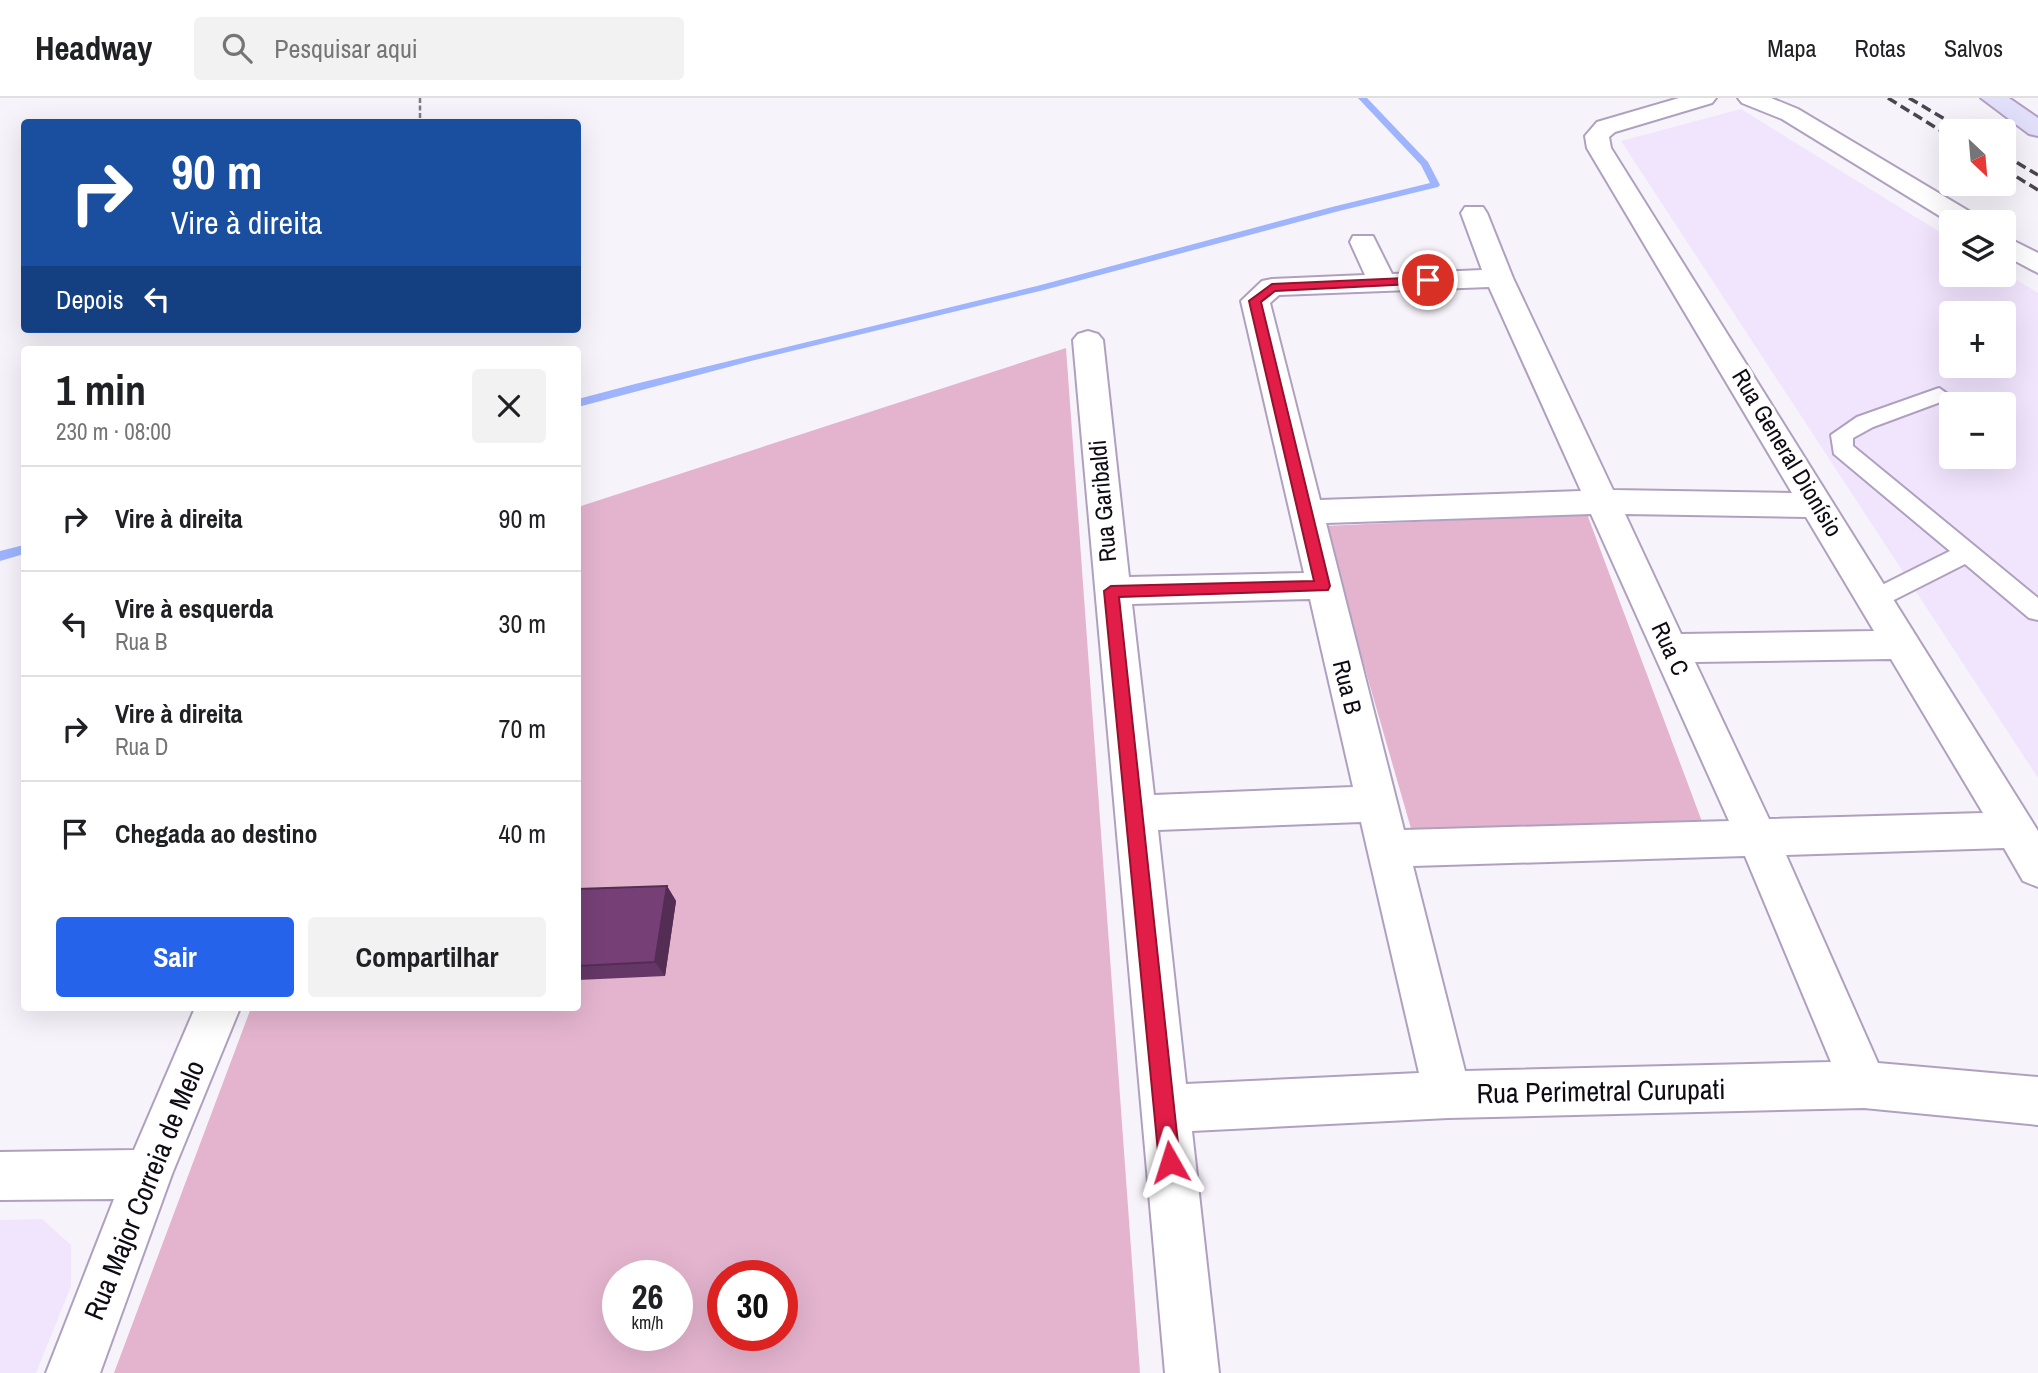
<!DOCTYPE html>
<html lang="pt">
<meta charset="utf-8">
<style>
:root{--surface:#fff;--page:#f2f2f2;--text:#202124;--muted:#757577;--line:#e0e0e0;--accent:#2563eb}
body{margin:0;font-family:"Archivo Narrow",sans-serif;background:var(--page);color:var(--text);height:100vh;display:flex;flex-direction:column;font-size:26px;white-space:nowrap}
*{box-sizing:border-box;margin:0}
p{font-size:23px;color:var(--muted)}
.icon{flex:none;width:38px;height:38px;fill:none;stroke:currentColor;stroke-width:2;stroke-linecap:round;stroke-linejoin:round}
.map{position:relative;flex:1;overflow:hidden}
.drawer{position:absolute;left:21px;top:248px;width:560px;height:665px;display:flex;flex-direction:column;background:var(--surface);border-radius:7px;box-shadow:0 7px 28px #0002}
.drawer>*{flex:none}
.top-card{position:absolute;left:21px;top:21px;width:560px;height:214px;border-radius:7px;box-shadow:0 7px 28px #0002;background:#1a4fa0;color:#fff;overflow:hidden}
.needle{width:46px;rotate:154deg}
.buttons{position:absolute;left:1939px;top:21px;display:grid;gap:14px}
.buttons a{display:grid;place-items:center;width:77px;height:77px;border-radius:7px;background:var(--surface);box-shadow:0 7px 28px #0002;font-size:35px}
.speed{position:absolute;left:602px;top:1162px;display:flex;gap:14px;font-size:35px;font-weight:700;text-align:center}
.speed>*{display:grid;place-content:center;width:91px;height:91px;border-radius:50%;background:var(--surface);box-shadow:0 7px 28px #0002;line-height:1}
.speed small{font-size:18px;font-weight:400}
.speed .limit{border:10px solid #d22;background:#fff;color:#111}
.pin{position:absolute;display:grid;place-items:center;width:60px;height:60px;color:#fff;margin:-30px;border:4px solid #fff;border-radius:50%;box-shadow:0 2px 7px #0007}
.me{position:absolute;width:77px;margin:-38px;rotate:354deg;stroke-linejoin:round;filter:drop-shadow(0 0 5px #0008)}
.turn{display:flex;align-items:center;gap:24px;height:147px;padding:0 35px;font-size:32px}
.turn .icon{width:91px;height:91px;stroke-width:2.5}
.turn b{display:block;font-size:49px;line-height:60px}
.then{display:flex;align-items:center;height:66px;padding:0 35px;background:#0003;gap:14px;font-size:26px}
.round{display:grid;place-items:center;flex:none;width:74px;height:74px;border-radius:7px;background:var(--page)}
.summary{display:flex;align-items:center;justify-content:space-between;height:119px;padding:0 35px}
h1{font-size:42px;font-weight:800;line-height:52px}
.button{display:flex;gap:14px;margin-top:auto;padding:14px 35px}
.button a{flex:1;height:80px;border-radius:7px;background:var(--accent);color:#fff;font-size:28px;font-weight:800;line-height:80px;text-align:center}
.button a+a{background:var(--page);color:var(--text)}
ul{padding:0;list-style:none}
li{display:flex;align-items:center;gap:21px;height:105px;padding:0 35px;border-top:2px solid var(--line)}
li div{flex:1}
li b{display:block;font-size:26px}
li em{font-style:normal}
header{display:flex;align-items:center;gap:42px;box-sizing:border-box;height:98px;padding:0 35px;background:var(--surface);border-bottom:2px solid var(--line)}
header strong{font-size:33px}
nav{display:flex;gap:38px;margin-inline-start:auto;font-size:24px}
.search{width:490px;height:63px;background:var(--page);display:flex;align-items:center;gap:18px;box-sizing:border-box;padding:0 24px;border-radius:7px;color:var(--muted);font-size:26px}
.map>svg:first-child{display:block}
.built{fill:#f1e5fe;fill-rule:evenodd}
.green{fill:#e4b4ce;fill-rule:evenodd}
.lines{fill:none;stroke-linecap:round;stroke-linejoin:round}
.stream{fill:#9eb4fd;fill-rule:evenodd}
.lane-casing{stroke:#b0a0bf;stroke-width:4}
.street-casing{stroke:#b0a0bf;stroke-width:4}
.secondary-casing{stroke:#b0a0bf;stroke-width:4}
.path{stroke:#7e7982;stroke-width:2.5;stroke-dasharray:5 2.5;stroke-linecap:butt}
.lane{fill:#fff;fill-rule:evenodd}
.street{fill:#fff;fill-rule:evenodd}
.secondary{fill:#e2dffa;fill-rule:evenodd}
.rail{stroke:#4a454f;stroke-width:3.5;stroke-dasharray:10 5;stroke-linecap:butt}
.wall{fill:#653766}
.shaded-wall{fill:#532d53}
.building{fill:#764077;stroke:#532d53;stroke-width:2}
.route{fill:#e11d48;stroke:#92132f;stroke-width:2}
.labels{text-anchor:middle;stroke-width:7;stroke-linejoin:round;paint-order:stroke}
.street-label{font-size:24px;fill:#100a15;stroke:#fff}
.near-street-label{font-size:28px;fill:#100a15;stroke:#fff}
</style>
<header>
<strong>Headway</strong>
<div class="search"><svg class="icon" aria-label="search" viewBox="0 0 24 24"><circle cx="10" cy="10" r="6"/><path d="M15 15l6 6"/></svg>Pesquisar aqui</div>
<nav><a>Mapa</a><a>Rotas</a><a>Salvos</a></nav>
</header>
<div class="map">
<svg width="2038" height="1275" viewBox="0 0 2038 1275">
<rect width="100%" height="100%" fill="#f7f3fa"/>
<g class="built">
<path d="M1741 11 1951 141V177H2004V174L2038 195V680L1621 43ZM1951 215H2004V268H1951ZM1951 306H2004V359H1951Z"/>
<polygon points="42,1121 71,1147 71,1188 36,1275 0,1275 0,1122"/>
</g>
<g class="green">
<path d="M1066 250 1140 1275H114L251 910H578V409ZM618 1178H677V1237H618ZM723 1178H782V1237H723Z"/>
<polygon points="1587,416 1704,729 1412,734 1324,428"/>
</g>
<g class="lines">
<g class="stream">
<polygon points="1358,0 1367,0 1428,64 1440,87 1438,89 1339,113 1044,192 751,263 578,309 578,301 635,286 1037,188 1332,109 1430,85 1421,67"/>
<polygon points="24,447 24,456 0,463 0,453"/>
</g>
<defs>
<polygon id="lane" points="1939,290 1949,297 1946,302 1873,329 1853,340 1853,348 2038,500 2038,522 2029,520 1965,466 1884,507 1875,510 1866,507 1863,501 1866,495 1950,453 1834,356 1831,337 1857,319"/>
<g id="street">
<path d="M1679 0H1716L1712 5 1615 34 1609 39 1611 50 2038 733V789L2023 783 2004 750 1786 757 1878 965 2038 979V1027L1864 1010 1448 1020 1192 1033 1219 1275H1165L1073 242 1078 236 1088 233 1098 236 1103 242 1129 479 1304 475 1241 203 1262 183 1272 181 1365 177 1350 144 1353 138H1373L1392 176 1482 172 1461 115 1465 109H1483L1487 115 1513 180 1613 392 1792 395 1587 50 1585 38 1597 24ZM1489 189 1581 393 1320 402 1270 205 1279 197ZM1591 416 1729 723 1404 732 1326 425ZM1625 416 1806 419 1874 533 1681 536ZM1310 501 1353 689 1154 697 1132 506ZM1891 561 1983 715 1769 721 1695 564ZM1361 724 1419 975 1186 986 1158 732ZM1745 758 1831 964 1465 973 1413 768Z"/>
<polygon points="1738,0 1771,0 1798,11 1977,118 1981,124 1951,125 1782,21 1742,5"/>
<polygon points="2004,138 2038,155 2038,175 2004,157"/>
<polygon points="195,910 240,910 172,1076 100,1275 46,1275 114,1101 0,1102 0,1054 134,1052"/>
</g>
<polygon id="secondary" points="1981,0 2009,0 2038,20 2038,38 2029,36"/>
</defs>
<use href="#lane" class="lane-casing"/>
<use href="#street" class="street-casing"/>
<use href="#secondary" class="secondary-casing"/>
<polyline class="path" points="420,0 420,24"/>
<use href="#lane" class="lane"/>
<use href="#street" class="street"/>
<use href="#secondary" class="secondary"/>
<g class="rail">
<polyline points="1888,0 1951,39"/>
<polyline points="1909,0 1965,33"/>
<polyline points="2004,57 2038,77"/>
<polyline points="2004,71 2038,92"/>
</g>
</g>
<polygon class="wall" points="667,788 676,803 665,878 578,882 578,791"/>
<polygon class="shaded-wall" points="667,788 676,803 665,878 655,864"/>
<polygon class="building" points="667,788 655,864 578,868 578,791"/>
<polygon class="route" points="1428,179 1432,180 1432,185 1275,193 1261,204 1330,488 1328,492 1119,499 1180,1064 1177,1071 1170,1074 1162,1071 1159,1064 1104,493 1111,488 1314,483 1249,203 1272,186"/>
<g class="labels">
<g class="street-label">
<text transform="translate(1787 355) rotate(59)" y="8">Rua General Dionísio</text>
<text transform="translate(1103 403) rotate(-95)" y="8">Rua Garibaldi</text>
<text transform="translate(1670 551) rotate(65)" y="8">Rua C</text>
<text transform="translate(1347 589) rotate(76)" y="8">Rua B</text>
</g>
<g class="near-street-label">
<text transform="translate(1601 993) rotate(-1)" y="10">Rua Perimetral Curupati</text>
<text transform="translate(144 1092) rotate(-68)" y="10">Rua Major Correia de Melo</text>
</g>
</g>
</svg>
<div class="buttons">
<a><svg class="needle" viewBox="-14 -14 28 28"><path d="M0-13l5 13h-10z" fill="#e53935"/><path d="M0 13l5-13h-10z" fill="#757577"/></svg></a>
<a><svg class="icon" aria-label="layers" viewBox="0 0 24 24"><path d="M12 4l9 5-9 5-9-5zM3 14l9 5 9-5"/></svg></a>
<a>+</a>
<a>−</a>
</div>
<div class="speed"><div>26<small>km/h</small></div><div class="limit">30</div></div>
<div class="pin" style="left:1428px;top:182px;background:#d93025"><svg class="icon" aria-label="arrive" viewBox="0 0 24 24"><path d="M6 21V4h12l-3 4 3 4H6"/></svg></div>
<svg class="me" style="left:1170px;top:1064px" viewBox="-20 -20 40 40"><path d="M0-17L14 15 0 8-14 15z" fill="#e11d48" stroke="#fff" stroke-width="4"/></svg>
<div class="top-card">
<div class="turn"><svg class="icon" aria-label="right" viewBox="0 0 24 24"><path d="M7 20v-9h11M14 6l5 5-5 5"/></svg><div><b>90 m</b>Vire à direita</div></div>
<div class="then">Depois<svg class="icon" aria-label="left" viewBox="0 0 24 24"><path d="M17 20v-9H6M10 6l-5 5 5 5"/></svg></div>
</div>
<section class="drawer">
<div class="summary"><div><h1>1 min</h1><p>230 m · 08:00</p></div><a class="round"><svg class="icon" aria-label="close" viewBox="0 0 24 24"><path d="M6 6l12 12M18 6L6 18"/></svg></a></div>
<ul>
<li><svg class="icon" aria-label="right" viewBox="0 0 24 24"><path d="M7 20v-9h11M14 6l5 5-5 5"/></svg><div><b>Vire à direita</b></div><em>90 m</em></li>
<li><svg class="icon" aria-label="left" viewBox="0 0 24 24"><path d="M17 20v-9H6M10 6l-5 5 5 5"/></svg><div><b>Vire à esquerda</b><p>Rua B</p></div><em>30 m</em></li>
<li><svg class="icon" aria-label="right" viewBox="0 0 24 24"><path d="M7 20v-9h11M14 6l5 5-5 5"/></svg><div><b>Vire à direita</b><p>Rua D</p></div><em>70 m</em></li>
<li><svg class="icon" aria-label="arrive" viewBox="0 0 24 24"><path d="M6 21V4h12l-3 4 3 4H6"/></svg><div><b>Chegada ao destino</b></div><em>40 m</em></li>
</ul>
<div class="button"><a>Sair</a><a>Compartilhar</a></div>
</section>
</div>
